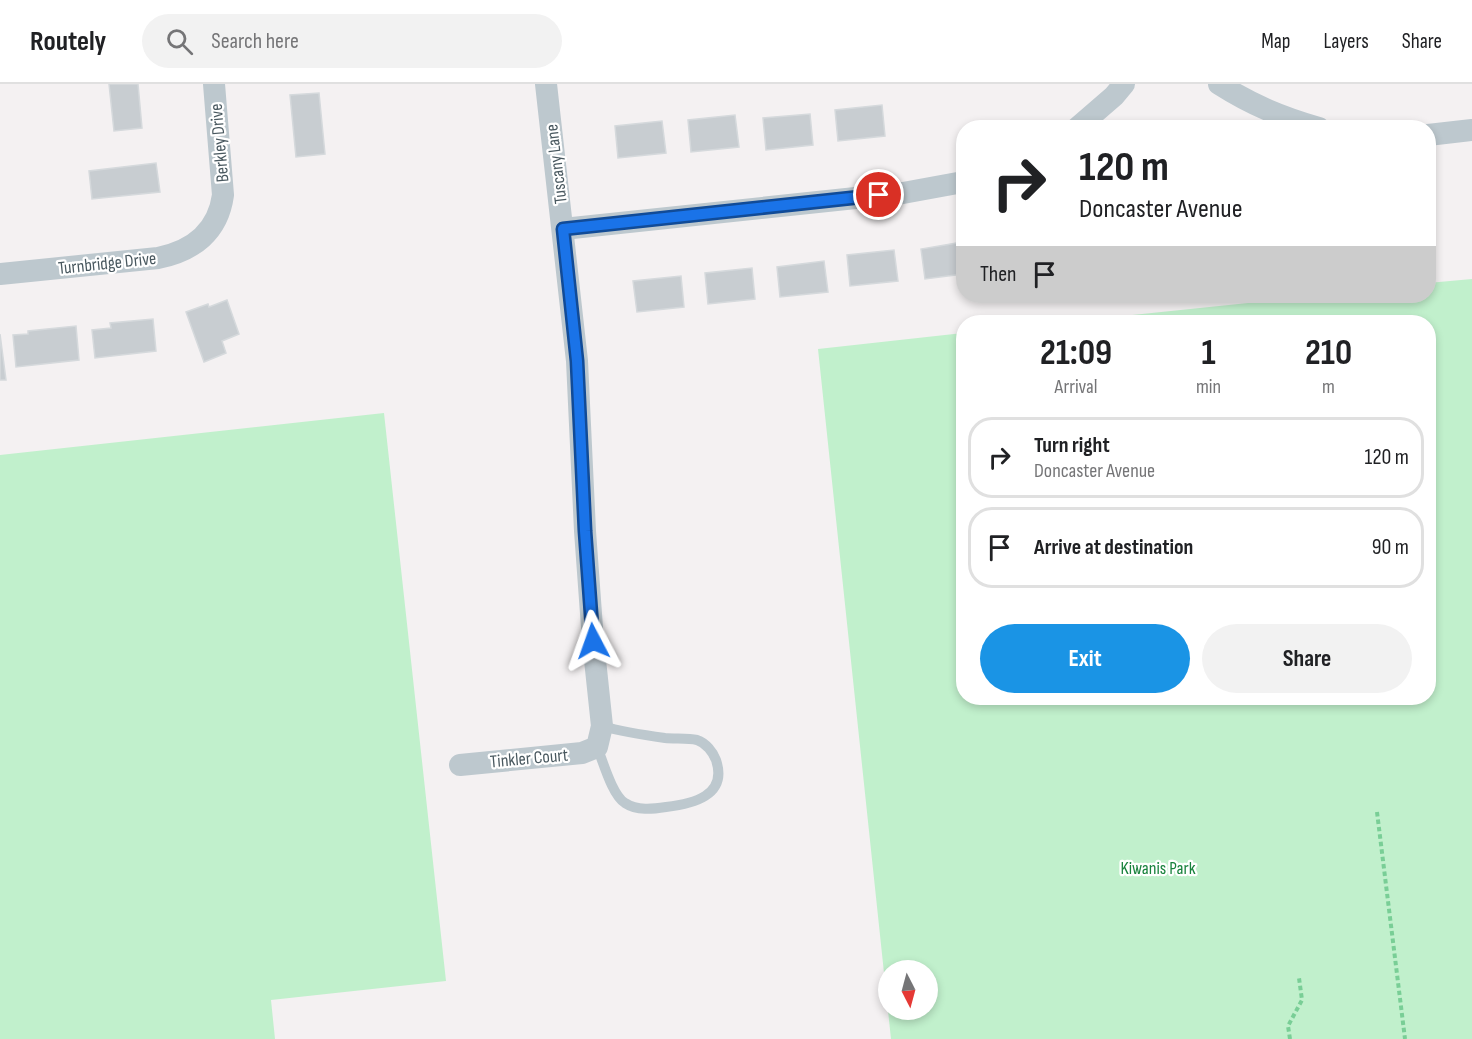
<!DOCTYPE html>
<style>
:root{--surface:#fff;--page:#f2f2f2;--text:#202124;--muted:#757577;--line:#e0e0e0;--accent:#1a94e5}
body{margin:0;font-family:"Sofia Sans Condensed",sans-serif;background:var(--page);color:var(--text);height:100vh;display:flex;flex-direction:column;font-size:22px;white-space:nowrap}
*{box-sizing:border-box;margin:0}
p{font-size:20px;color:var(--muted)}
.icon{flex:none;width:33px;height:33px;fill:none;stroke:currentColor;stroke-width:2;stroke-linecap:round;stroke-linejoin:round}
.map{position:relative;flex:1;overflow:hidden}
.panel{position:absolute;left:956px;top:231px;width:480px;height:390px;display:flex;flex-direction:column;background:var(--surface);border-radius:24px;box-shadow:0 3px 9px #0003}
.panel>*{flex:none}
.hud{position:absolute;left:956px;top:36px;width:480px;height:183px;border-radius:24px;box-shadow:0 3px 9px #0003;background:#fff;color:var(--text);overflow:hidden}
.needle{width:39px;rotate:174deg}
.controls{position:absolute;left:878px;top:876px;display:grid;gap:12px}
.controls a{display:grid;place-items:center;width:60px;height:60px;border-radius:50%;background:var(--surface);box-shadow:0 3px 9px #0003;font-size:30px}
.pin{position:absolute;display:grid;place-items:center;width:51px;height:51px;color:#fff;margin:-26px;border:3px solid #fff;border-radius:50%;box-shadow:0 2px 6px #0007}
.me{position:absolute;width:66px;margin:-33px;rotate:356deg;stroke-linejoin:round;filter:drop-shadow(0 0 4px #0008)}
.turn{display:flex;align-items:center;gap:21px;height:126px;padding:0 24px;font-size:27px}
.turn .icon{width:78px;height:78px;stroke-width:2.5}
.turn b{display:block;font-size:42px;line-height:51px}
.then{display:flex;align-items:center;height:57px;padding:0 24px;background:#0003;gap:12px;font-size:22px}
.eta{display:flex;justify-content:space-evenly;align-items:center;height:102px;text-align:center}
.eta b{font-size:36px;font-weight:700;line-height:42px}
.cta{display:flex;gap:12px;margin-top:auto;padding:12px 24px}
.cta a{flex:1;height:69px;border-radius:36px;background:var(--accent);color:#fff;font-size:24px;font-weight:700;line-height:69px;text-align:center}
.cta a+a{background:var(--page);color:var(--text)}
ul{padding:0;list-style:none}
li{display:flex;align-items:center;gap:18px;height:81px;margin:0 12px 9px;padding:0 12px;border:3px solid var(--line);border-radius:24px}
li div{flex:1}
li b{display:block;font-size:22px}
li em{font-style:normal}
header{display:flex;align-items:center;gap:36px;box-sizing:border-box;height:84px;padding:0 30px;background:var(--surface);border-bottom:2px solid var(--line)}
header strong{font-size:28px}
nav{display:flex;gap:33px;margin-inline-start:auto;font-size:21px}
.search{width:420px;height:54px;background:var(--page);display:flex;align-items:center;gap:15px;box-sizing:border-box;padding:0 21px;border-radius:33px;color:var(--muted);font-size:22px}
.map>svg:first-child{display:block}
.green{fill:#c1f0cc;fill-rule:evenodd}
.building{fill:#c8cdd1;stroke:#d5d9dc;stroke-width:1.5}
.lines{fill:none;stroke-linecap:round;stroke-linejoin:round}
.path{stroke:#79ce96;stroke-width:4;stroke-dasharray:4.5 3;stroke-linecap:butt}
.lane{stroke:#bdc8ce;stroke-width:10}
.street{stroke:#bdc8ce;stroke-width:22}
.route-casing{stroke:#114b97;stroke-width:15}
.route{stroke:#1a73e8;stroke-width:10}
.labels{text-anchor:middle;stroke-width:4.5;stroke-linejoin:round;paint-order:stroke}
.street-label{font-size:18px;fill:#49585f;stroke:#fff}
.park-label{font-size:18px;fill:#18823c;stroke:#fff}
</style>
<header>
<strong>Routely</strong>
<div class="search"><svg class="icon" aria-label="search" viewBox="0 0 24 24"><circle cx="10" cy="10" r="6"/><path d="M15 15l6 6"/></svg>Search here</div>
<nav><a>Map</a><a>Layers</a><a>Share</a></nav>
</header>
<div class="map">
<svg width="1472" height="955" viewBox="0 0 1472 955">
<rect width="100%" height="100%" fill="#f4f1f2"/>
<g class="green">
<path d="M1472 195V955H891L818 265 963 249V614H1428V238H1065L1316 212H1428V199ZM888 886H927V926H888Z"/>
<polygon points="384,329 446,897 271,916 275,955 0,955 0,371"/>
</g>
<g class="building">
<polygon points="109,0 138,0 142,44 114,47"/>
<polygon points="319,9 325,70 296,73 290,11"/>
<polygon points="882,21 885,52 838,57 835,26"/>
<polygon points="810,30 813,61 766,66 763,34"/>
<polygon points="735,31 739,63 691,68 688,36"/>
<polygon points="662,37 666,69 618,74 615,42"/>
<polygon points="156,79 160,108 92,115 89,87"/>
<polygon points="963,158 963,190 925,195 921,165"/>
<polygon points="894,166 898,197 850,202 847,171"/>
<polygon points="824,177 828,208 780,213 777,183"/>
<polygon points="752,184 755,215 708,220 705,189"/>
<polygon points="681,192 684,223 637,228 633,197"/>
<polygon points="227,216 239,250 222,257 226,269 204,278 186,228 208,220 209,223"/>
<polygon points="153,235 156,267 95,274 92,246 111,244 110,239"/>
<polygon points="76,242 79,276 16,283 13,251 28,250 28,247"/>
<polygon points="0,250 6,296 0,296"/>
</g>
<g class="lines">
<g class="path">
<polyline points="1377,728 1405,955"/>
<polyline points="1290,955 1288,942 1302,916 1299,894"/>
</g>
<path class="lane" d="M597 663C603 677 612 711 625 719 637 727 653 725 666 723 692 720 728 712 716 676 713 668 706 659 697 656 688 654 675 655 665 654 643 651 623 648 602 642"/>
<g class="street">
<path d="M1219 0C1252 21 1281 33 1319 44"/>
<polyline points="1077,44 1114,12 1124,0"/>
<polyline points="1428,51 1472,46"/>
<polyline points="563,145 903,109 963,98"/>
<path d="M0 190 158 174C193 167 218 148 223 111L214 0"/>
<polyline points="460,681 582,669 597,663 602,642 593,557 585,447 577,277 546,0"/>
</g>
</g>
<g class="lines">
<defs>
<polyline id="route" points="593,557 585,447 577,277 563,145 879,111"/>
</defs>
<use href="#route" class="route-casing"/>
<use href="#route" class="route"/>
</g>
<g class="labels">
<g class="street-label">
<text transform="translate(219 59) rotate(-95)" y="6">Berkley Drive</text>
<text transform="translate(556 80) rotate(-97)" y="6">Tuscany Lane</text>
<text transform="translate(107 179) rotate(-6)" y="6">Turnbridge Drive</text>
<text transform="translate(529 674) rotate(-5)" y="6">Tinkler Court</text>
</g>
<g class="park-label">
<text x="1158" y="790">Kiwanis Park</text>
</g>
</g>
</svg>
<div class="controls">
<a><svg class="needle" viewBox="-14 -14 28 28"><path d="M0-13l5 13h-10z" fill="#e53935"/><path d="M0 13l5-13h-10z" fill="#757577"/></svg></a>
</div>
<div class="pin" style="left:879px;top:111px;background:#d93025"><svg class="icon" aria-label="arrive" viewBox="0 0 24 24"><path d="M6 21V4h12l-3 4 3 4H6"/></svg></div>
<svg class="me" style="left:593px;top:557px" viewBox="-20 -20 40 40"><path d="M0-17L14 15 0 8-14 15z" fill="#1a73e8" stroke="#fff" stroke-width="4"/></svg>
<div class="hud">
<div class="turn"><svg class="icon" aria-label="right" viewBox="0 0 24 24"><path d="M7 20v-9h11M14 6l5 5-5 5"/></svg><div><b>120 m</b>Doncaster Avenue</div></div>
<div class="then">Then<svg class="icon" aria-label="arrive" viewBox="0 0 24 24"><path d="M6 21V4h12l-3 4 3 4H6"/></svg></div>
</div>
<section class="panel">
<div class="eta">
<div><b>21:09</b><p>Arrival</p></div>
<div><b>1</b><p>min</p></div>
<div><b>210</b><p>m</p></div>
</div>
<ul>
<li><svg class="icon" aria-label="right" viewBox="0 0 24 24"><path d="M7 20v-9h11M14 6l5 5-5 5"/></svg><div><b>Turn right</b><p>Doncaster Avenue</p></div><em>120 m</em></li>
<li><svg class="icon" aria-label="arrive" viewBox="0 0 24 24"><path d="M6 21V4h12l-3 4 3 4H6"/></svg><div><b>Arrive at destination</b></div><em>90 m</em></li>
</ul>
<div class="cta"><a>Exit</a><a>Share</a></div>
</section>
</div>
